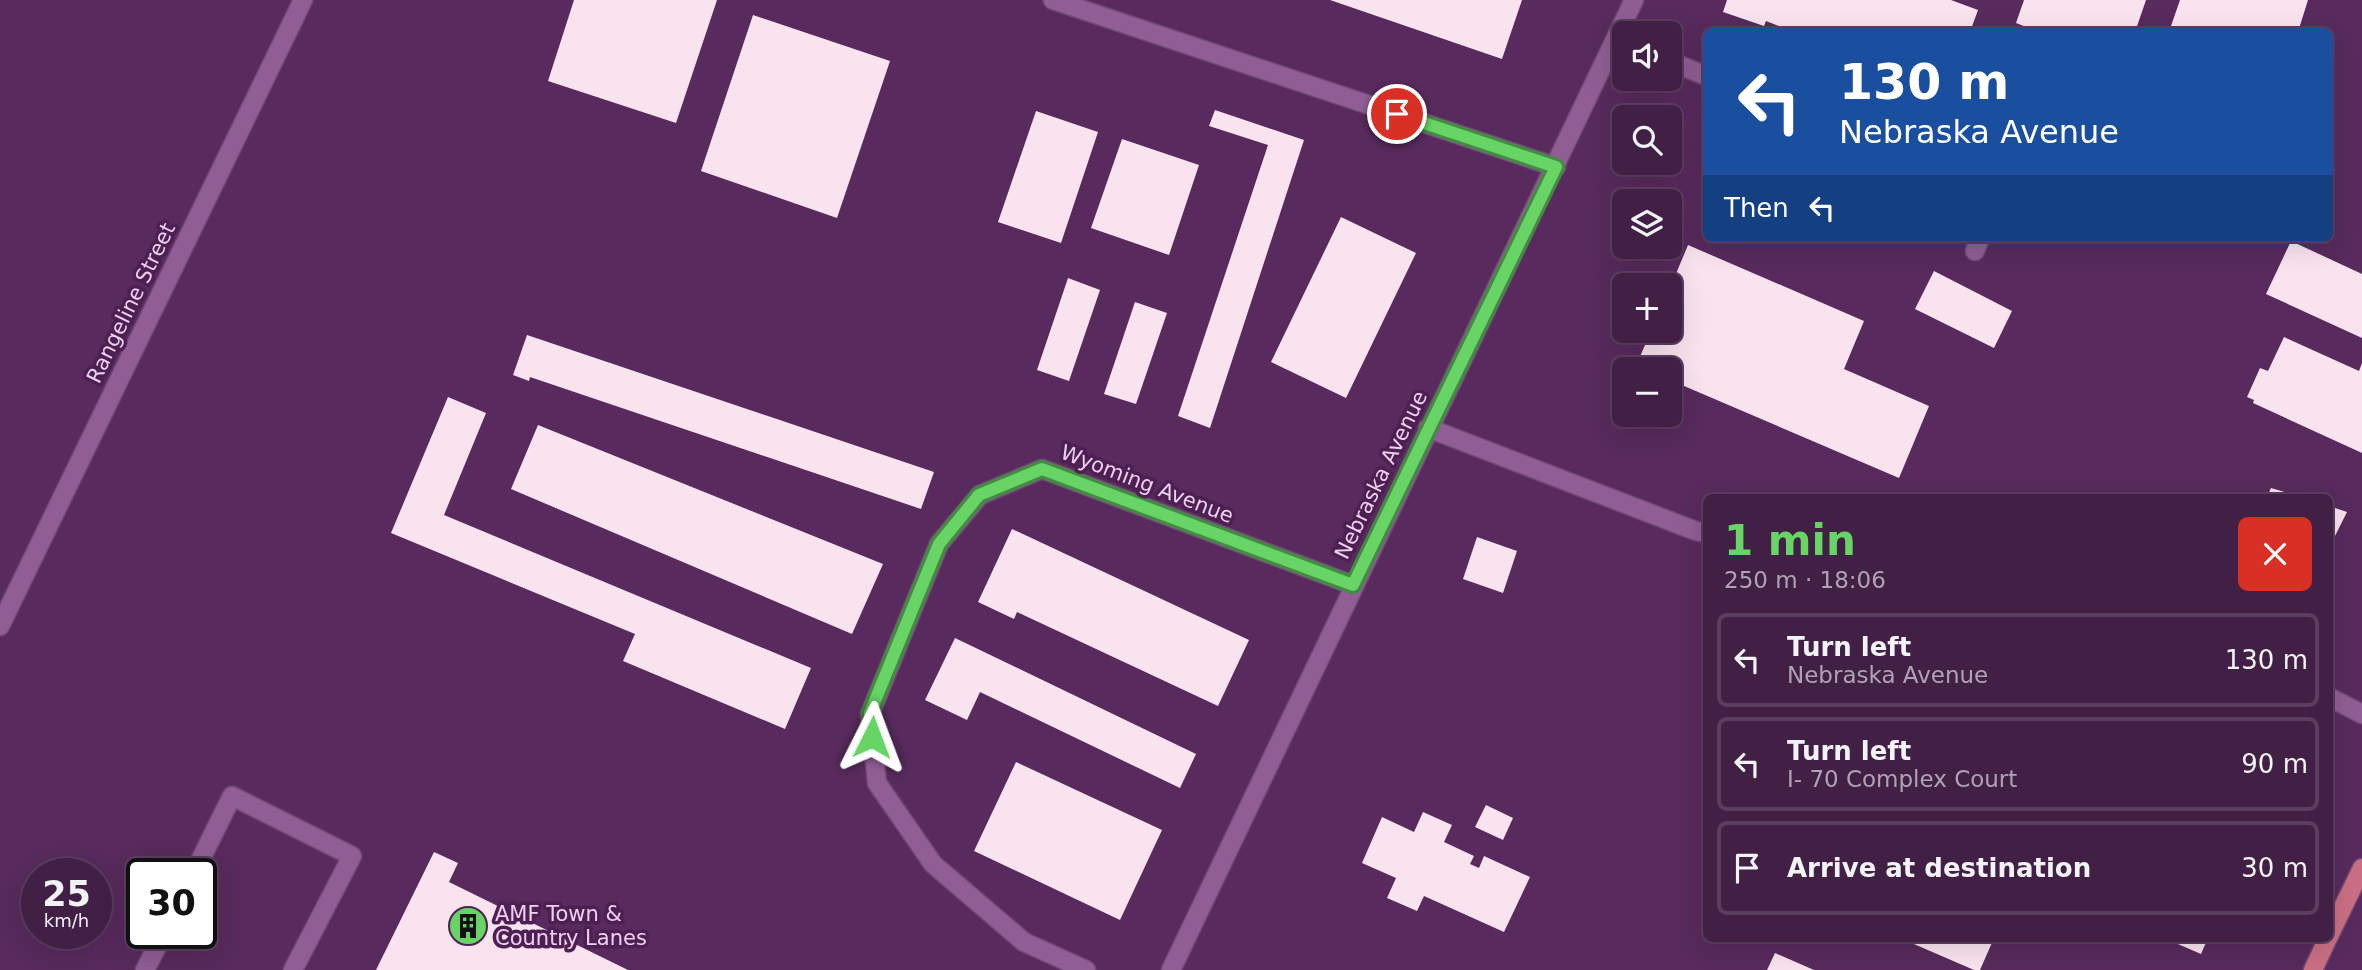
<!DOCTYPE html>
<meta charset="utf-8">
<style>
:root{--surface:#422046;--page:#4c2d51;--text:#f1f3f6;--muted:#aea3b3;--line:#5a3e5f;--accent:#67d465}
body{margin:0;font-family:"DejaVu Sans",sans-serif;background:var(--page);color:var(--text);height:100vh;display:flex;flex-direction:column;font-size:26px;white-space:nowrap}
*{box-sizing:border-box;margin:0}
p{font-size:23px;color:var(--muted)}
.icon{flex:none;width:38px;height:38px;fill:none;stroke:currentColor;stroke-width:2;stroke-linecap:round;stroke-linejoin:round}
.map{position:relative;flex:1;overflow:hidden}
.drawer{position:absolute;left:1703px;top:494px;width:630px;height:448px;display:flex;flex-direction:column;background:var(--surface);border-radius:10px;box-shadow:0 7px 28px #0002,0 0 0 2px var(--line)}
.drawer>*{flex:none}
.hud{position:absolute;left:1703px;top:28px;width:630px;height:214px;border-radius:10px;box-shadow:0 7px 28px #0002,0 0 0 2px var(--line);background:#1a4fa0;color:#fff;overflow:hidden}
.buttons{position:absolute;left:1612px;top:21px;display:grid;gap:14px}
.buttons a{display:grid;place-items:center;width:70px;height:70px;border-radius:10px;background:var(--surface);box-shadow:0 7px 28px #0002,0 0 0 2px var(--line);font-size:35px}
.speed{position:absolute;left:21px;top:858px;display:flex;gap:14px;font-size:35px;font-weight:700;text-align:center}
.speed>*{display:grid;place-content:center;width:91px;height:91px;border-radius:50%;background:var(--surface);box-shadow:0 7px 28px #0002,0 0 0 2px var(--line);line-height:1}
.speed small{font-size:18px;font-weight:400}
.speed .limit{border:4px solid #111;border-radius:10px;background:#fff;color:#111}
.pin{position:absolute;display:grid;place-items:center;width:60px;height:60px;color:#fff;margin:-30px;border:4px solid #fff;border-radius:50%;box-shadow:0 2px 7px #0007}
.me{position:absolute;width:77px;margin:-38px;rotate:3deg;stroke-linejoin:round;filter:drop-shadow(0 0 5px #0008)}
.turn{display:flex;align-items:center;gap:24px;height:147px;padding:0 21px;font-size:32px}
.turn .icon{width:91px;height:91px;stroke-width:2.5}
.turn b{display:block;font-size:49px;line-height:60px}
.then{display:flex;align-items:center;height:66px;padding:0 21px;background:#0003;gap:14px;font-size:26px}
.round{display:grid;place-items:center;flex:none;width:74px;height:74px;border-radius:10px;background:var(--page)}
.headline{display:flex;align-items:center;justify-content:space-between;height:119px;padding:0 21px}
h1{font-size:42px;font-weight:700;line-height:52px;color:var(--accent)}
ul{padding:0;list-style:none}
li{display:flex;align-items:center;gap:21px;height:94px;margin:0 14px 10px;padding:0 7px;border:4px solid var(--line);border-radius:10px}
li div{flex:1}
li b{display:block;font-size:26px}
li em{font-style:normal}
.map>svg:first-child{display:block}
.building{fill:#f9e3ef}
.lines{fill:none;stroke-linecap:round;stroke-linejoin:round}
.lane-casing{stroke:#714876;stroke-width:21}
.street-casing{stroke:#714876;stroke-width:21}
.primary-casing{stroke:#714876;stroke-width:21}
.lane{stroke:#905e95;stroke-width:18}
.street{stroke:#905e95;stroke-width:18}
.primary{stroke:#ca6f83;stroke-width:18}
.route-casing{stroke:#438a42;stroke-width:18}
.route{stroke:#67d465;stroke-width:12}
.labels{text-anchor:middle;stroke-width:7;stroke-linejoin:round;paint-order:stroke}
.street-label{font-size:21px;fill:#edd1f0;stroke:#4d1f52}
.poi-label{font-size:21px;fill:#edd1f0;stroke:#4d1f52;text-anchor:start}
</style>
<div class="map">
<svg width="2362" height="970" viewBox="0 0 2362 970">
<rect width="100%" height="100%" fill="#582a5d"/>
<g class="building">
<polygon points="574,0 717,0 676,123 548,81"/>
<polygon points="1330,0 1522,0 1502,59"/>
<polygon points="1727,0 1951,0 1978,10 1970,32 1794,32 1766,21 1764,26 1723,12"/>
<polygon points="2024,0 2146,0 2135,32 2039,32 2016,23"/>
<polygon points="2180,0 2308,0 2298,32 2179,32 2180,28 2171,26"/>
<polygon points="753,15 890,61 837,218 701,171"/>
<polygon points="1215,110 1304,140 1210,428 1178,416 1268,145 1209,126"/>
<polygon points="1036,111 1098,132 1061,243 998,222"/>
<polygon points="1122,139 1199,165 1169,255 1091,228"/>
<polygon points="1341,217 1416,253 1346,398 1271,362"/>
<polygon points="2291,241 2362,274 2362,338 2266,294"/>
<polygon points="1688,245 1864,321 1844,369 1929,406 1899,478 1670,380 1670,369 1645,369 1636,366 1651,331 1670,331 1670,288"/>
<polygon points="1934,271 2012,311 1994,348 1915,309"/>
<polygon points="1068,278 1100,290 1069,381 1037,370"/>
<polygon points="1135,302 1167,313 1136,404 1104,394"/>
<polygon points="527,335 934,472 921,509 530,377 529,381 513,375"/>
<polygon points="2284,337 2359,371 2362,363 2362,453 2253,403 2254,400 2247,397 2260,368 2268,371"/>
<polygon points="448,397 486,413 444,515 811,668 785,729 623,661 635,634 391,533"/>
<polygon points="538,425 883,564 852,634 511,489"/>
<polygon points="2271,488 2298,496 2298,497 2267,497"/>
<polygon points="2329,506 2347,512 2329,548"/>
<polygon points="1012,529 1249,640 1218,706 1017,612 1014,619 978,602"/>
<polygon points="1477,537 1517,551 1503,593 1463,579"/>
<polygon points="955,638 1196,754 1180,788 980,692 967,720 925,700"/>
<polygon points="1016,762 1162,830 1120,920 974,851"/>
<polygon points="1486,805 1513,818 1503,840 1475,827"/>
<polygon points="1423,812 1452,825 1444,842 1474,856 1470,864 1479,868 1484,856 1530,877 1504,932 1424,896 1417,911 1387,898 1396,878 1362,863 1382,817 1414,832"/>
<polygon points="434,852 458,863 449,882 628,970 376,970"/>
<polygon points="1900,938 1994,938 1980,970 1974,970"/>
<polygon points="2164,938 2208,938 2201,954"/>
<polygon points="1775,953 1814,970 1767,970"/>
</g>
<g class="lines">
<defs>
<g id="lane">
<polyline points="1670,61 1706,76"/>
<polyline points="1975,251 1980,238"/>
<polyline points="194,873 232,796 352,856 293,970"/>
<polyline points="145,970 164,933"/>
</g>
<g id="street">
<polyline points="1053,0 1556,167"/>
<polyline points="1428,428 1696,531 1706,533"/>
<polyline points="0,626 303,0"/>
<polyline points="2329,697 2362,714"/>
<polyline points="1086,970 1024,942 933,864 877,783 870,714 939,544 980,495 1042,469 1353,585"/>
<polyline points="1171,970 1634,0"/>
</g>
<g id="primary">
<polyline points="2329,936 2362,868"/>
<polyline points="2313,970 2328,938"/>
</g>
</defs>
<use href="#lane" class="lane-casing"/>
<use href="#street" class="street-casing"/>
<use href="#primary" class="primary-casing"/>
<use href="#lane" class="lane"/>
<use href="#street" class="street"/>
<use href="#primary" class="primary"/>
</g>
<g class="lines">
<defs>
<polyline id="route" points="872,737 870,713 939,544 979,495 1042,469 1353,585 1556,167 1397,114"/>
</defs>
<use href="#route" class="route-casing"/>
<use href="#route" class="route"/>
</g>
<defs>
<symbol id="building-disc" viewBox="-11 -11 22 22"><circle r="9.5" fill="#67d465" stroke="#4d1f52"/><path d="M-4-6H4V6H1V3H-1V6H-4ZM-2.5-4.3h1.7v1.8h-1.7ZM.8-4.3h1.7v1.8H.8ZM-2.5-1h1.7V.8h-1.7ZM.8-1h1.7V.8H.8Z" fill="#111"/></symbol>
</defs>
<g fill-rule="evenodd">
<use href="#building-disc" x="446" y="904" width="44" height="44"/>
</g>
<g class="labels">
<g class="street-label">
<text transform="translate(131 303) rotate(-64)" y="7">Rangeline Street</text>
<text transform="translate(1381 475) rotate(-64)" y="7">Nebraska Avenue</text>
<text transform="translate(1147 484) rotate(21)" y="7">Wyoming Avenue</text>
</g>
<g class="poi-label">
<text x="495" y="921">AMF Town &amp;<tspan x="495" dy="24">Country Lanes</tspan></text>
</g>
</g>
</svg>
<div class="buttons">
<a><svg class="icon" aria-label="sound" viewBox="0 0 24 24"><path d="M4 9h4l5-4v14l-5-4H4zM17 9q2 3 0 6"/></svg></a>
<a><svg class="icon" aria-label="search" viewBox="0 0 24 24"><circle cx="10" cy="10" r="6"/><path d="M15 15l6 6"/></svg></a>
<a><svg class="icon" aria-label="layers" viewBox="0 0 24 24"><path d="M12 4l9 5-9 5-9-5zM3 14l9 5 9-5"/></svg></a>
<a>+</a>
<a>−</a>
</div>
<div class="speed"><div>25<small>km/h</small></div><div class="limit">30</div></div>
<div class="pin" style="left:1397px;top:114px;background:#d93025"><svg class="icon" aria-label="arrive" viewBox="0 0 24 24"><path d="M6 21V4h12l-3 4 3 4H6"/></svg></div>
<svg class="me" style="left:872px;top:737px" viewBox="-20 -20 40 40"><path d="M0-17L14 15 0 8-14 15z" fill="#67d465" stroke="#fff" stroke-width="4"/></svg>
<div class="hud">
<div class="turn"><svg class="icon" aria-label="left" viewBox="0 0 24 24"><path d="M17 20v-9H6M10 6l-5 5 5 5"/></svg><div><b>130 m</b>Nebraska Avenue</div></div>
<div class="then">Then<svg class="icon" aria-label="left" viewBox="0 0 24 24"><path d="M17 20v-9H6M10 6l-5 5 5 5"/></svg></div>
</div>
<section class="drawer">
<div class="headline"><div><h1>1 min</h1><p>250 m · 18:06</p></div><a class="round" style="background:#d93025;color:#fff"><svg class="icon" aria-label="close" viewBox="0 0 24 24"><path d="M6 6l12 12M18 6L6 18"/></svg></a></div>
<ul>
<li><svg class="icon" aria-label="left" viewBox="0 0 24 24"><path d="M17 20v-9H6M10 6l-5 5 5 5"/></svg><div><b>Turn left</b><p>Nebraska Avenue</p></div><em>130 m</em></li>
<li><svg class="icon" aria-label="left" viewBox="0 0 24 24"><path d="M17 20v-9H6M10 6l-5 5 5 5"/></svg><div><b>Turn left</b><p>I- 70 Complex Court</p></div><em>90 m</em></li>
<li><svg class="icon" aria-label="arrive" viewBox="0 0 24 24"><path d="M6 21V4h12l-3 4 3 4H6"/></svg><div><b>Arrive at destination</b></div><em>30 m</em></li>
</ul>
</section>
</div>
